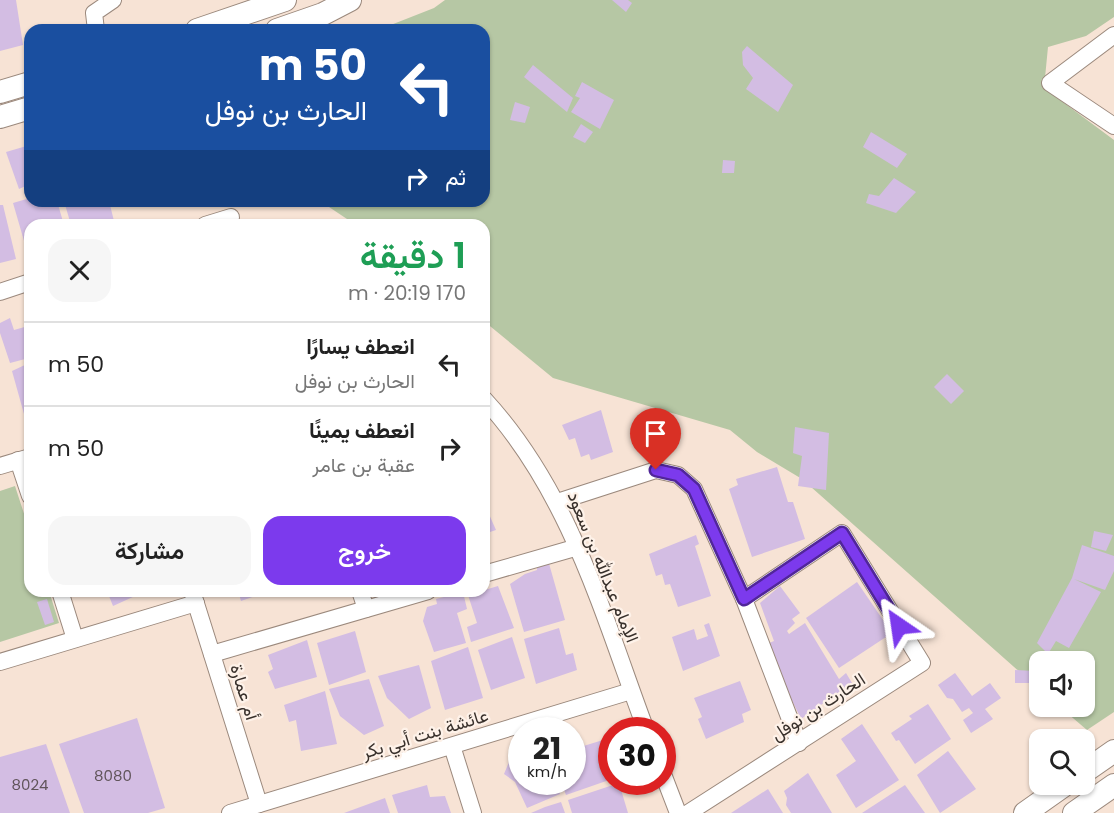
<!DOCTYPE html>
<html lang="ar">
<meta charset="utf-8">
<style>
:root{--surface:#fff;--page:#f6f6f6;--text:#222;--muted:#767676;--line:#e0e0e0;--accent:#7c3aed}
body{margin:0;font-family:Poppins,Vazirmatn,sans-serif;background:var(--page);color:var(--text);direction:rtl;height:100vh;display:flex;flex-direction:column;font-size:22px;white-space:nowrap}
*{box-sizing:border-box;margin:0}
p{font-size:20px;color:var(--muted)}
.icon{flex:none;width:33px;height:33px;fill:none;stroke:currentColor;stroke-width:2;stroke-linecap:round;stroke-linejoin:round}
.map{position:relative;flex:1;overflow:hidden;direction:ltr}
.details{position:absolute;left:24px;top:219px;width:466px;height:378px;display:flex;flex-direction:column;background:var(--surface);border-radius:18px;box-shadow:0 2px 4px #0004;direction:rtl}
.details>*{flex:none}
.guide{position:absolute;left:24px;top:24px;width:466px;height:183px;border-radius:18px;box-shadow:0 2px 4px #0004;direction:rtl;background:#1a4fa0;color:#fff;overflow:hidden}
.tools{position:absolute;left:1029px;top:651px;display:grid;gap:12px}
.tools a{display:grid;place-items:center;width:66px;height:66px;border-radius:12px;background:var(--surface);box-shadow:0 2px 4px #0004;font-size:30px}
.speed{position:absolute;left:508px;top:717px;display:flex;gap:12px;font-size:30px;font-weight:700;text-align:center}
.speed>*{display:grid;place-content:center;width:78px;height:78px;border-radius:50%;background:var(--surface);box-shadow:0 2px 4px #0004;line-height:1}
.speed small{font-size:15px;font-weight:400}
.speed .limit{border:9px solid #d22;background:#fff;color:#111}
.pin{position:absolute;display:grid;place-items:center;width:51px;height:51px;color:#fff;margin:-62px -26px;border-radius:50% 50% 50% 0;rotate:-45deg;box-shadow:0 0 6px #0007}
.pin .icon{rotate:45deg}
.me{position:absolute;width:66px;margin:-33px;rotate:328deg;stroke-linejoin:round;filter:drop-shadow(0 0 4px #0008)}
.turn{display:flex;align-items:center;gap:21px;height:126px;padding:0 24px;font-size:27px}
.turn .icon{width:78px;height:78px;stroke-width:2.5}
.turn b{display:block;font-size:42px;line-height:51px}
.then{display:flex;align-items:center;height:57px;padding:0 24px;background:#0003;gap:12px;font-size:22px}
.round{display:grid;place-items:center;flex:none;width:63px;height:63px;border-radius:18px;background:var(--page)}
.summary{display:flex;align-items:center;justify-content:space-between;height:102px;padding:0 24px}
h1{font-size:36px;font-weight:600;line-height:45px;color:#1e9e55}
.cta{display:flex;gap:12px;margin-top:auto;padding:12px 24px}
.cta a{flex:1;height:69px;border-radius:18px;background:var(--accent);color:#fff;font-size:24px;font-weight:600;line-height:69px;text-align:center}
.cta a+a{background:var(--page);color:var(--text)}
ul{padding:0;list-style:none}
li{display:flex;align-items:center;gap:18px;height:84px;padding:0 24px;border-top:2px solid var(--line)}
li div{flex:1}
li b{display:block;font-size:22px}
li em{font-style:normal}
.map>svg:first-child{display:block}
.green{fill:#b6c7a4}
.building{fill:#d3bde3}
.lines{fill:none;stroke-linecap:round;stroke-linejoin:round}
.street-casing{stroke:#9b897d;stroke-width:18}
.secondary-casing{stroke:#9b897d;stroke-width:24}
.street{stroke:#fff;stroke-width:16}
.secondary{stroke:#fff;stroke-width:22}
.route-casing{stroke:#51269a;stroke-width:15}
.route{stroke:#7c3aed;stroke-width:10}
.labels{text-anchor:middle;stroke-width:4.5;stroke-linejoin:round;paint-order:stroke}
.number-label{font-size:15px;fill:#60545a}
.street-label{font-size:18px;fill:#39312c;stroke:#fef2e9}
</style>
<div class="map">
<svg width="1114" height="813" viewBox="0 0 1114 813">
<rect width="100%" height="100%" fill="#f7e3d5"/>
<g class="green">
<polygon points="445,0 1114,0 1114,17 1086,36 1048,47 1044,88 1114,140 1114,712 1087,730 1060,707 1084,706 1084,662 1040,662 1039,689 802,479 757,452 730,430 553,378 485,322 484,225 356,225 320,201 484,201 484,30 378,30 434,8"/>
<polygon points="15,486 30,532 30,591 49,591 59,623 0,642 0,491"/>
</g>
<g class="building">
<polygon points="0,0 16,0 23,45 0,51"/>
<polygon points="612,0 628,0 632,3 626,12"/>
<polygon points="747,46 793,85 778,112 746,89 753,78 743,65 742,52"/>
<polygon points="533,65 573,98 567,112 524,77"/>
<polygon points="582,82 614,100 600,129 571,112 580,98 575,96"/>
<polygon points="515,102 530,107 525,123 510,120"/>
<polygon points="581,124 593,132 585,143 573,137"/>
<polygon points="871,132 907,154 897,168 863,147"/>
<polygon points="30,145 30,184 19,189 6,152"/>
<polygon points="723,160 735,161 734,173 722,173"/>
<polygon points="894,178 916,192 896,213 866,203 869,194 879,196"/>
<polygon points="30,198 30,201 57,201 64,225 30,225 29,258 13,203"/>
<polygon points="64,201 109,201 115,225 71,225"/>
<polygon points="0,205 3,205 16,259 0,263"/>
<polygon points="30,312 30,345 27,346 29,358 10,363 0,333 0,323 10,318 14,330 28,326 24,314"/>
<polygon points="27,364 30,372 30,412 24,414 12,371"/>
<polygon points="947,374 964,391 951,404 934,387"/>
<polygon points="601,410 613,452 591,460 589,454 581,457 575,438 569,440 562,425"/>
<polygon points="795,427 829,433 826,490 798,486 802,456 793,453"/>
<polygon points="777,467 788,502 793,502 805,539 752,557 729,489 738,485 736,479"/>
<polygon points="484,503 496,530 484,534"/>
<polygon points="1094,531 1113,535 1106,551 1091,547"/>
<polygon points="696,535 699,544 695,546 711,596 678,607 670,584 665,585 662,574 656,576 649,554"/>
<polygon points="1082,545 1114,556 1114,571 1105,590 1074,579 1101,592 1069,648 1056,641 1048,654 1037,643 1072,578"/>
<polygon points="548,560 565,620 524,632 510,584 525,574 537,570 537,564"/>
<polygon points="857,582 892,633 839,668 806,618"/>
<polygon points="498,586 514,628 471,642 467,627 477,623 468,595"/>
<polygon points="780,586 800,613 792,619 795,623 787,631 789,634 805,623 839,679 846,673 852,683 801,719 785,686 769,643 774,641 760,603"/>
<polygon points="107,591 146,591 113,606"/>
<polygon points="238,591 270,591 241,601"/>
<polygon points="463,592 467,609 457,613 466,643 434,652 423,621 427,607 437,604 436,599"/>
<polygon points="47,599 54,622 45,625 37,602"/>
<polygon points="709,623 720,656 683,671 672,637 694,629 697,640 708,636 704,625"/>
<polygon points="559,628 566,655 573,653 577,670 536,684 524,639"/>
<polygon points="355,631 366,672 329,685 317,643"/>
<polygon points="512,637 525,678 491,690 478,650"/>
<polygon points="307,640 317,677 275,689 268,672 273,669 268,655"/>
<polygon points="468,647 483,698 445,710 431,661"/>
<polygon points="419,665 431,708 409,719 387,698 378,676"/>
<polygon points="1015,670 1034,671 1034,683 1015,683"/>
<polygon points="955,673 972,696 990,683 1001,698 985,709 993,719 971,733 963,720 973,713 969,708 962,712 953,699 947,698 938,685"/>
<polygon points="369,679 384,726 364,735 340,716 329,689"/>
<polygon points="740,681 751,710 742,714 744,722 706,739 698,719 702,717 694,698"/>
<polygon points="325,691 337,744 301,751 296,720 289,722 284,705"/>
<polygon points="928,704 951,739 915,764 899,740 896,741 891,733 912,719 909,716"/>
<polygon points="137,718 165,808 148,813 84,813 59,744"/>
<polygon points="862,724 899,780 856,808 836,775 856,761 841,739"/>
<polygon points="573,737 577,748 603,740 612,779 566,795 561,782 573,782"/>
<polygon points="46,744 70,813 0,813 0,757"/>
<polygon points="948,751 976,789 940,813 917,775"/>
<polygon points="509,762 522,762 522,782 556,782 560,794 527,808 515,782 504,774"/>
<polygon points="808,773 832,813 791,813 786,805 787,798 784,791"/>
<polygon points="619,783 628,813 572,813 568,800"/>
<polygon points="427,785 430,797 445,796 451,813 398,813 392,795"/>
<polygon points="905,785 925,813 862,813"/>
<polygon points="768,789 783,813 731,813"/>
<polygon points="385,798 390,813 344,813"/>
<polygon points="561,802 565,813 531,813 545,807"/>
</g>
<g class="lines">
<defs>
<g id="street">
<polyline points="96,30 94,13 113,0"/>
<polyline points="1114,35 1050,83 1114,126"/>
<polyline points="205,225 231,217"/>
<polyline points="0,292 30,282"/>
<path d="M484 399C570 492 603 615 646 730"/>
<polyline points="18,460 30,496"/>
<polyline points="0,466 30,457"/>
<polyline points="557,502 656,470 678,475 694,489 744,599 799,743"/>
<polyline points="484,574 578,547"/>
<polyline points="60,591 75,639"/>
<polyline points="192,591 259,804"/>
<polyline points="360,591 366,609"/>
<polyline points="212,654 428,591"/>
<polyline points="0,662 196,603"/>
<polyline points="452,746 473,813"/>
<polyline points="663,774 678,813"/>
<polyline points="230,813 631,691"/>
<polyline points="688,813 922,663 842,533 744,599"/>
</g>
<g id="secondary">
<polyline points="197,30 285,0"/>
<polyline points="277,30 323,14 350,0"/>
<polyline points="0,92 30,83"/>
<polyline points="0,117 30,108"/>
<polyline points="1084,772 1114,751"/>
<polyline points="1025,813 1066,784"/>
<polyline points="1074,813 1114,785"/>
</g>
</defs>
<use href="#street" class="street-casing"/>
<use href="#secondary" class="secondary-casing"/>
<use href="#street" class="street"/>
<use href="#secondary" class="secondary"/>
</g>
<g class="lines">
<defs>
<polyline id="route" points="656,470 678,475 694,489 744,599 842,533 899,626"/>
</defs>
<use href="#route" class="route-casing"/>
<use href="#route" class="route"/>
</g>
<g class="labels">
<g class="number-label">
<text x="113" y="781">8080</text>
<text x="30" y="790">8024</text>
</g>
<g class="street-label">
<text transform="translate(603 567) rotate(68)" y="6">الإمام عبدالله بن سعود</text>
<text transform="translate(244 692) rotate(73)" y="6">أم عمارة</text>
<text transform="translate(818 707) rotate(-33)" y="6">الحارث بن نوفل</text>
<text transform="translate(425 734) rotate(-17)" y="6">عائشة بنت أبي بكر</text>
</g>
</g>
</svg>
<div class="tools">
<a><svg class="icon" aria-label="sound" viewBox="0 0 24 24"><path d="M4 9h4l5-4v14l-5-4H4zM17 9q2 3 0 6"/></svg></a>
<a><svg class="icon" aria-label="search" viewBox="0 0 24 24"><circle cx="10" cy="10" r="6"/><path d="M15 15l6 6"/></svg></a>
</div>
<div class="speed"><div>21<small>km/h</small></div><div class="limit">30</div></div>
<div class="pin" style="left:656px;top:470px;background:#d93025"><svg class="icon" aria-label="arrive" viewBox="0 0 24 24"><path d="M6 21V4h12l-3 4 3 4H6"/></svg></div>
<svg class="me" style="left:899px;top:626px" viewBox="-20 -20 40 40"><path d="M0-17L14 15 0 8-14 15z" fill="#7c3aed" stroke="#fff" stroke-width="4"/></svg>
<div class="guide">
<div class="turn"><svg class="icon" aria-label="left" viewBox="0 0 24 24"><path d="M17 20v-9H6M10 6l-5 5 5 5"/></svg><div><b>50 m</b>الحارث بن نوفل</div></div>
<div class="then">ثم<svg class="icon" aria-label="right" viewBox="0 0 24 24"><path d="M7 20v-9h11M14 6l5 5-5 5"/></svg></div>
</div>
<section class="details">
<div class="summary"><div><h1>1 دقيقة</h1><p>170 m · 20:19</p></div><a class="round"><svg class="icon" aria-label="close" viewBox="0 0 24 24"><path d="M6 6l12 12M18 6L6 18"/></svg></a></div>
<ul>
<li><svg class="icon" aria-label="left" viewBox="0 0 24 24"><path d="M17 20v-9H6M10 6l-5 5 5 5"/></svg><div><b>انعطف يسارًا</b><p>الحارث بن نوفل</p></div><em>50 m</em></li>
<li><svg class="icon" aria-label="right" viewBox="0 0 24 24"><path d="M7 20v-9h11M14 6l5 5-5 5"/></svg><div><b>انعطف يمينًا</b><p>عقبة بن عامر</p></div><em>50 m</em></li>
</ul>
<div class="cta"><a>خروج</a><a>مشاركة</a></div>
</section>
</div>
